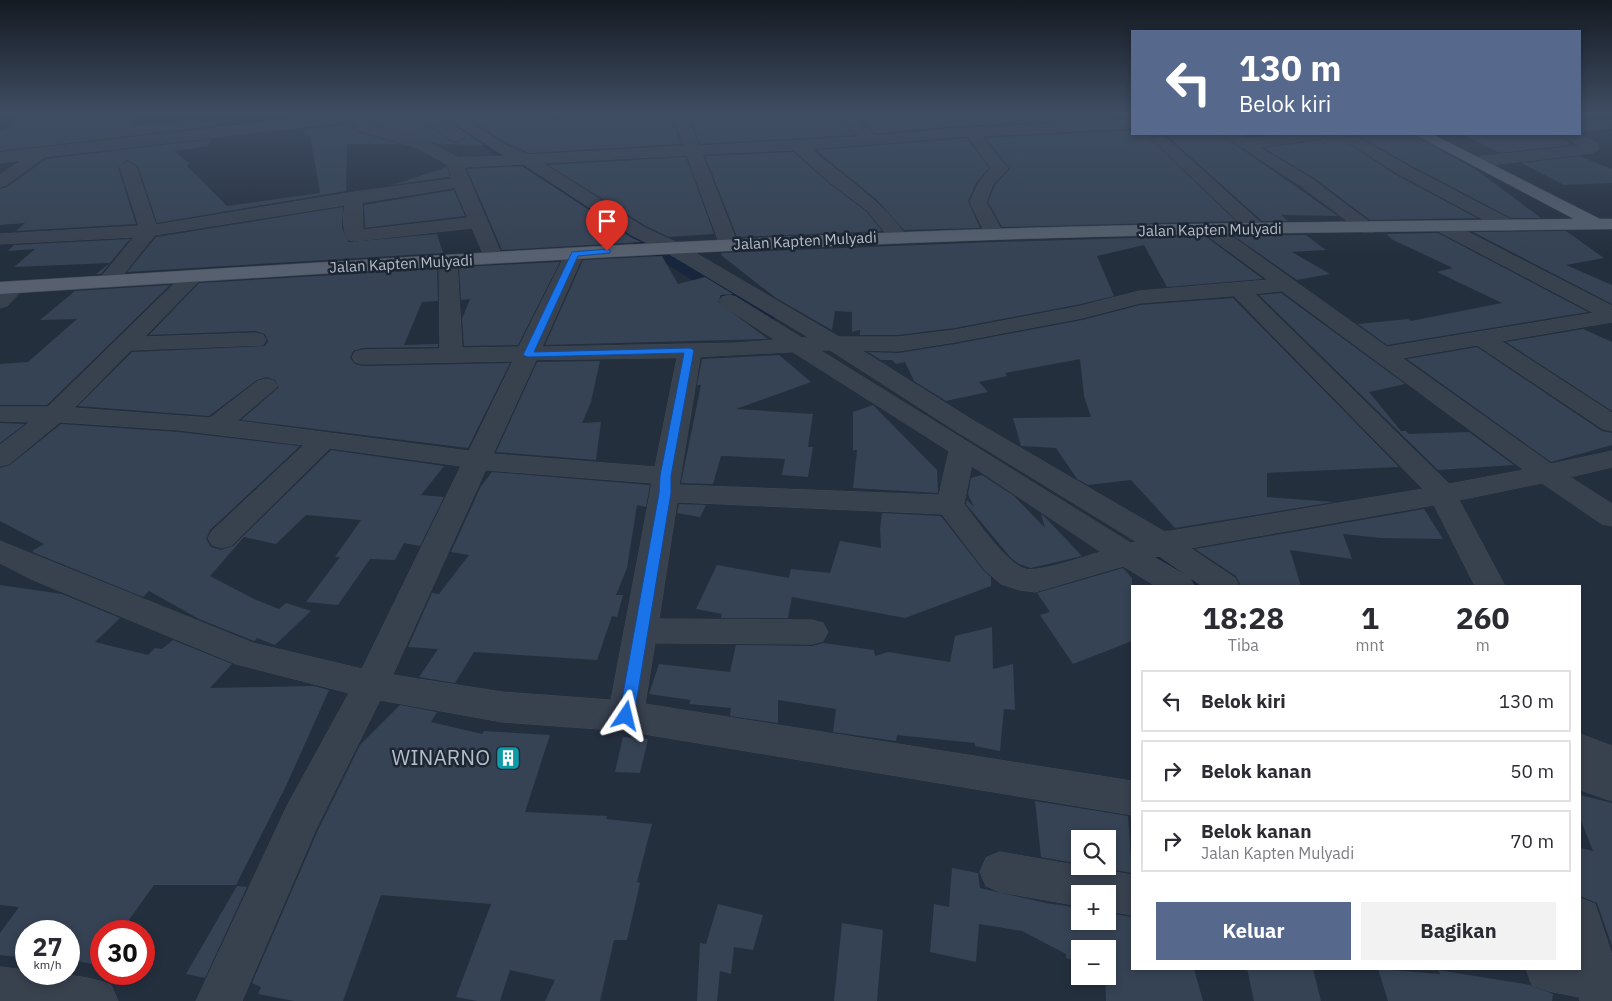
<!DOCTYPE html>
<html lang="id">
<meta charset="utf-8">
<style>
:root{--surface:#fff;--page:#f2f2f3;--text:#2b2b33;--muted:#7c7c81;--line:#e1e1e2;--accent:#56698c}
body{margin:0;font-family:"IBM Plex Sans",sans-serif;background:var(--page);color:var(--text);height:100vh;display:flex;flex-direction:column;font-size:19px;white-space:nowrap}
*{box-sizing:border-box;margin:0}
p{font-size:16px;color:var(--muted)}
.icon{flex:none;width:28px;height:28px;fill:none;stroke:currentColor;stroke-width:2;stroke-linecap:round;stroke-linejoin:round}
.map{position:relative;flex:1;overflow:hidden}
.drawer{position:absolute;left:1131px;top:585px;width:450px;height:385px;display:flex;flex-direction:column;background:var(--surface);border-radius:0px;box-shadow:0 2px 8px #0003}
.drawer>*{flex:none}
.hud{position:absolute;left:1131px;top:30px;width:450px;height:105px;border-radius:0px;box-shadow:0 2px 8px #0003;background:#56698c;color:#fff;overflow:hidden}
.controls{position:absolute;left:1071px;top:830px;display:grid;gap:10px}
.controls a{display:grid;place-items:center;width:45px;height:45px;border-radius:0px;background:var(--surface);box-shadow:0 2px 8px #0003;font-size:25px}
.speed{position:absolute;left:15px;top:920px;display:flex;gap:10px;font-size:25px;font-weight:700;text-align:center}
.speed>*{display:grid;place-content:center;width:65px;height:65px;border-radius:50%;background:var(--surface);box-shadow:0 2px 8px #0003;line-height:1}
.speed small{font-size:12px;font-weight:400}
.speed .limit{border:8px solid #d22;background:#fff;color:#111}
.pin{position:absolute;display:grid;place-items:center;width:42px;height:42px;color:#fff;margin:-51px -21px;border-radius:50% 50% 50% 0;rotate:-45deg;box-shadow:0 0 5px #0007}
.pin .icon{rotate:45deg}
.me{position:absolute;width:55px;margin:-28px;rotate:10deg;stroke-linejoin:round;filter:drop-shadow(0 0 4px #0008)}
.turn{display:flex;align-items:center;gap:18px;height:105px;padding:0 25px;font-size:22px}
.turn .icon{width:65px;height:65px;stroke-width:2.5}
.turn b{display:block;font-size:35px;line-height:42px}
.eta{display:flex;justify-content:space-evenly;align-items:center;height:85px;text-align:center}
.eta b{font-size:30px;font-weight:700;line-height:35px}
.action{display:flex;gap:10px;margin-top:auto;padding:10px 25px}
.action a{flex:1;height:58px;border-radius:0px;background:var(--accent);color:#fff;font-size:20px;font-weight:700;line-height:58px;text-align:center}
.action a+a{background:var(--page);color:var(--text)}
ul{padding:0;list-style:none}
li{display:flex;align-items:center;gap:15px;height:62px;margin:0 10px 8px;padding:0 15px;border:2px solid var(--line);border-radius:0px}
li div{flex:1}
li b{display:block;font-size:19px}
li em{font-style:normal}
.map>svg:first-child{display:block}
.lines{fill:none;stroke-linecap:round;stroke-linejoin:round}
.canal{fill:#17263c;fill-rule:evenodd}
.building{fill:#364354}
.minor-casing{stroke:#414a57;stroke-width:1}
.major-casing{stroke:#414a57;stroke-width:1}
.minor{fill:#38414e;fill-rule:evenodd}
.major{fill:#56606e;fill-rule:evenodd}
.route{fill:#1a73e8;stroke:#114b97}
.labels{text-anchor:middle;stroke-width:5;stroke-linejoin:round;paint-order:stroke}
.far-street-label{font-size:15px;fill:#b4bcc9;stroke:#1d2633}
.near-poi-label{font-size:21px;fill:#b4bcc9;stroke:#1d2633;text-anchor:end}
</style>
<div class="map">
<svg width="1612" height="1001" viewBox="0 0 1612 1001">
<rect width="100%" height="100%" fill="#242f3e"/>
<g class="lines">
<g class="canal">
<polygon points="430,113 447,113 772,311 775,316 772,321 764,323 756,321"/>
<path d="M1158 551C1176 556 1206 570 1214 586H1174L1147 570 1142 562 1147 554Z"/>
</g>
</g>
<g class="building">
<polygon points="17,113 138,113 133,126 202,119 200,123 218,121 216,126 0,151 0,130 5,130"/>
<polygon points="368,113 412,113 451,142 458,143 466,138 433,113 436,113 484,145 437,144 370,123"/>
<polygon points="459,113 551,113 555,120 615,113 617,116 662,113 665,117 671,116 681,144 529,153 508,144"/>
<polygon points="713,113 772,113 774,118 833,114 856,135 700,144 689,115"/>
<polygon points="853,113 1105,113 1114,119 947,127 876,134"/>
<polygon points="352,123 357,132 399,144 347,144 346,191 157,223 138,166 127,160 118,168 136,224 16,231 25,223 0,225 0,189 7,187 46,159 211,139 208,146 174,151 190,164 186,165 227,206 320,193 310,135 304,136 305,129"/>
<polygon points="1130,130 1132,134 1145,134 1236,221 1002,227 988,202 995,185 1010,169 986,138"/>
<polygon points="1165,134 1220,134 1338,216 1281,215 1288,221 1262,221"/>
<polygon points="1329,134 1333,134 1398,176 1477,218 1370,220 1314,178 1264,148 1320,140"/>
<polygon points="1355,134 1412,134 1475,169 1541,218 1511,218 1412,166"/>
<polygon points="1463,134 1557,134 1569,142 1569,145 1500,153"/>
<polygon points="967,138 989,168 976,183 968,201 980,228 904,230 876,199 816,150"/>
<polygon points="793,152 831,185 866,211 882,231 737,237 705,156"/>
<polygon points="1579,156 1612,169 1612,183 1564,185 1521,163"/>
<polygon points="686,157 714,234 669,237 646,226 548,165"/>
<polygon points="522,166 632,238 641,242 502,250 467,169"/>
<polygon points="447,167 450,177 392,185"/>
<polygon points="454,190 465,216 365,228 364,205"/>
<polygon points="343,207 342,228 349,242 437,234 443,253 127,272 156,237"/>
<polygon points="1566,231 1604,258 1566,265 1612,285 1612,304 1473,232"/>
<polygon points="1438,233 1588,312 1387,345 1358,324 1408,319 1411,321 1502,303 1437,272 1453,268 1393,240 1386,234"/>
<polygon points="1306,235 1326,250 1292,252 1330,274 1297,280 1234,236"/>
<polygon points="1205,236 1263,279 1167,287 1144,245 1097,256 1114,296 1081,304 955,328 898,335 860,335 860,330 852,332 852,312 835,311 832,330 776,298 722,256 721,253 995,242"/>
<polygon points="130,239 101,274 96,274 110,263 14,267 35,249 8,251 14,245"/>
<polygon points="662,256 678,284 705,277 733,294 721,295 718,302 768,339 545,345 583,260"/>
<polygon points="560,262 518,345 464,346 462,319 470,299 461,300 459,267"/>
<polygon points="437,269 438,301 422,302 404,345 438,344 438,347 363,348 353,351 350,358 355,364 363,366 510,363 468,448 241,420 279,387 275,380 266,377 257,380 209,416 78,406 132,352 265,346 268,341 265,334 255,331 149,335 199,283"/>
<polygon points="170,285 47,405 0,405 0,364 28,362 77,319 40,320 75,291"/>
<polygon points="1281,293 1405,384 1369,392 1401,431 1406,431 1409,434 1469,432 1514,465 1438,470 1259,295"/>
<polygon points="1233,298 1399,467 1267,473 1267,497 1334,502 1175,528 1131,480 1088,485 1077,479 1056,448 1021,446 1013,418 1091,417 1084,396 1080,359 1005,373 1007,376 979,382 988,392 946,401 914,381 905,362 896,364 892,360 881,360 868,352 898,353 955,344 1082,320 1140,305"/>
<polygon points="1583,329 1612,342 1612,411 1506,342"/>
<polygon points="1477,347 1602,431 1612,433 1612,445 1551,462 1407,359"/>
<polygon points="779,355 811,382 736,409 813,414 808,447 813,447 808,477 782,475 785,459 724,456 721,456 713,484 681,483 701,385 697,385 702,359"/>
<polygon points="600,361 591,402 582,423 601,422 596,460 496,452 537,362"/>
<polygon points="873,405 937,470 938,493 853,488 857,450 853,450 853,412"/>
<polygon points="0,423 25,424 0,443"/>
<polygon points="61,424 179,432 300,446 210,530 206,539 211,547 221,550 233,546 331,450 444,466 421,495 444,497 420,546 404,543 395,560 370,559 338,605 306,602 340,557 335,557 361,520 306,515 276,544 244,537 210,576 254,599 279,609 286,603 311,611 275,645 257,638 254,641 199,619 149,591 143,597 35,553 32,551 44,544 0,521 0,468 10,465"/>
<polygon points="492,472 650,485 646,507 637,505 627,568 616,595 623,595 617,617 612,616 597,660 474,652 455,683 419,677 438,649 408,647 432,593 439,594 469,555 451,552 481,486"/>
<polygon points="982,475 1014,496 1045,528 1041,514 1045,517 1082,556 1031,568 1019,564 1011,558 966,504 967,500 974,507 968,494 971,478"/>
<polygon points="679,504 706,505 700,517 677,513"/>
<polygon points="1424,509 1443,539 1381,538 1343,534 1352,559 1290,550 1301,586 1241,586 1236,576 1195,549"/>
<polygon points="882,513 941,516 983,570 991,577 991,586 905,618 792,597 788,618 721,618 722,614 696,609 717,565 789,578 791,569 830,573 840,541 881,548 880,529"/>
<polygon points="1123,568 1132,578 1132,641 1073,664 1040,615 1050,612 1037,593"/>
<polygon points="0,585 62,594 120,618 95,642 148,655 155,648 162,649 173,640 232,664 210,688 314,686 329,690 286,786 236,885 154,885 121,931 101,931 101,966 69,959 69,931 26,931 26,958 0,955 0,933 19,907 0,905"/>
<polygon points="992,627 993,669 1013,664 1015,710 1004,709 1000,751 975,746 975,743 897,735 896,741 833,732 836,709 778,700 778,723 730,716 731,708 689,704 691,700 649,694 659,664 730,672 736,645 812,646 823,643 874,650 875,656 888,652 950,662 955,636"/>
<polygon points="400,705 437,712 431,722 482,734 484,731 550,735 525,812 607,816 606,819 652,824 637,882 640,883 627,940 614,940 600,1001 545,1001 555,980 510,970 500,1001 477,1001 456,997 491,904 381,895 343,1001 294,1001 258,994 261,987 252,983 318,830 360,745"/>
<polygon points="623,737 648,739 640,773 615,772"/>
<polygon points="1580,795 1612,803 1612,946 1597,903 1580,896 1580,848 1593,851 1580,818"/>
<polygon points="1035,801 1128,816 1132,873 1093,866 1108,866 1108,839 1080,839 1080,864 1041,857"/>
<polygon points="952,868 978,873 980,888 1046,903 1080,908 1080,921 1108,921 1108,913 1132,917 1132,969 1194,969 1203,1001 1106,1001 1105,976 1108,976 1108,949 1080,949 1080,962 1066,958 1066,954 1022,931 979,924 976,962 930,952 934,904 949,907"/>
<polygon points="237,886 247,887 205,978 186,974"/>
<polygon points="718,904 763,915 753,950 734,947 731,974 720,971 717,1001 697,1001 700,943 706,944"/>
<polygon points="842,923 883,930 877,1001 834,1001"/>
<polygon points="1247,969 1313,969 1321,1001 1254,1001"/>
<polygon points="1378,969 1440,974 1438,970 1530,985 1553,994 1552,1001 1388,1001"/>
</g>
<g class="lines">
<defs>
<g id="minor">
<path d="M347 113H366L368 124 428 142 459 158 505 156 438 113H455L507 146 529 155 684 146 672 113H686L699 146 860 137 835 113H850L875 136 947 129 1132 120V128L982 136 1008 169 993 184 986 202 1004 235 1001 239H989L986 235 970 202 978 184 991 168 968 136 811 149C844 178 882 200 907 237L904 241H892L867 210 832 184 794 150 702 154 738 245 735 249H723L720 245 687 155 542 163 645 228 680 244 839 337H898L955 330 1081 306 1139 291 1268 280 1204 233 1201 229 1204 225H1216L1387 347 1594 313 1438 231 1435 227 1438 223H1450L1612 306V322L1501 341 1612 413V431L1603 429 1477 345 1402 358 1551 464 1612 451V467L1570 477 1612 504V526L1602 524 1542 483 1459 500 1505 586H1475L1434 505 1190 548 1235 578 1239 586H1202L1159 556 1154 557 1190 578 1194 586H1156L1123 566 1035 592 1020 590 1001 584 984 569 942 514 677 502 659 619 812 620 823 623 828 632 823 641 812 644 655 643 645 704 1132 781V815L626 731 502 722 380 700 316 829 242 1001H196L287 806 349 693 236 664 31 579 0 563V541L253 643 362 669 461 466 330 448 232 545 222 548 212 545 208 538 212 531 304 445 179 430 60 422 9 464 0 466V445L30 422 0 421V407H48L185 273H199L202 277 199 281 144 337 255 333 263 335 266 340 263 345 131 350 74 408 210 418 258 381 266 379 274 381 278 386 237 421 469 451 513 361 363 364 355 362 352 357 355 352 363 350 440 349 439 261 441 257H455L457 261 462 348 519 347 568 249H582L584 253 542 347 737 343 775 340 722 305 719 301 722 297 729 295 736 297 802 338H810L666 252 633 236 523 164 464 167 503 258 501 262H487L485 258 472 228 355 241 349 240C342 231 343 216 345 205L155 235 114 286H100L97 282 134 237 0 244V234L139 226 120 167 128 162 136 167 156 225 354 192 452 179 448 165 418 148 358 130 353 121 45 157 6 185 0 187V175L22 160 0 163V153ZM455 188 468 218 363 230 362 203ZM1282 291 1524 470 1449 484 1255 294ZM1234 296 1423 489 1165 532 974 421 861 350 898 351 955 342 1082 318 1140 303ZM820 350H830L956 431 1137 542 1131 543ZM793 352 949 451 939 495 679 485 700 357ZM677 358 655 467 493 454 536 360ZM972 466 1101 552C1086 556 1038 573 1025 569 1007 564 976 520 964 504ZM486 470 652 483 611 700 502 692 393 675Z"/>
<polygon points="414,113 430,113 464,137 457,141 452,140"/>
<polygon points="1612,120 1612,128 1580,131 1580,123"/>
<polygon points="1147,134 1162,134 1262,224 1265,228 1262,232 1250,232"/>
<polygon points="1222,134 1239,134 1248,139 1289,134 1327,134 1320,138 1259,147 1313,180 1377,228 1374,232 1362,232 1301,186"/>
<polygon points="1335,134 1352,134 1411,168 1515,222 1518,226 1515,230 1503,230 1399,174"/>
<polygon points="1559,134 1577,134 1597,143 1599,149 1592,153 1475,167 1467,162 1475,157 1580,146"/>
<polygon points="15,281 22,283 25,287 7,306 0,308 0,291 8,283"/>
<polygon points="1580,734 1612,746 1612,801 1580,790"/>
<polygon points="1000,852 1132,875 1132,915 1108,911 1108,894 1080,894 1080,906 1000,892 986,886 980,872 986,858"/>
<polygon points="1580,898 1595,904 1612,955 1612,1001 1580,1001 1579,997 1548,991 1532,985 1526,969 1580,969"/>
<path d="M0 967 26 970V974C55 974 84 974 111 985L118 1001H0Z"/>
</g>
<path id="major" d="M1414 134H1432L1600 219H1612V229C1377 232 1142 233 907 243 604 255 302 275 0 294V282C303 264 606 243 909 232 1131 223 1352 222 1574 219Z"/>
</defs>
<use href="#minor" class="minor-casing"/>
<use href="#major" class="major-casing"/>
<use href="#minor" class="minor"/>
<use href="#major" class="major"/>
</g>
<linearGradient id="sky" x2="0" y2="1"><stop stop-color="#141a22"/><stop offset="0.45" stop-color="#3f4d63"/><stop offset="1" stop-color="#3f4d63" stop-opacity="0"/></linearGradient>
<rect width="1612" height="253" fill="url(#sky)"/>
<polygon class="route" points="607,249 610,250 610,253 578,256 534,352 690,348 694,350 671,476 671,493 634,716 632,720 626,722 621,720 619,716 659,493 660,476 684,353 528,357 523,355 572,252"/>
<defs>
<symbol id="building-square" viewBox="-11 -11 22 22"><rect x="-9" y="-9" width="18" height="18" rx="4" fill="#0f9aa8" stroke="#1d2633"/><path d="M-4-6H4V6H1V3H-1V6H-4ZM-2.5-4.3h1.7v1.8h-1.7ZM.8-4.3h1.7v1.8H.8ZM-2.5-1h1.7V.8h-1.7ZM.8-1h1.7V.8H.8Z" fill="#fff"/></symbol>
</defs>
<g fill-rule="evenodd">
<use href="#building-square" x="494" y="744" width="28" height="28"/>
</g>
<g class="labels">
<g class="far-street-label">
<text transform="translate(1210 230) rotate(-1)" y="5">Jalan Kapten Mulyadi</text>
<text transform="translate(805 241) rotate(-3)" y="5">Jalan Kapten Mulyadi</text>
<text transform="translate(401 264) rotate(-3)" y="5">Jalan Kapten Mulyadi</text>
</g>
<g class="near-poi-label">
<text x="490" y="765">WINARNO</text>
</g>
</g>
</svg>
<div class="controls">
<a><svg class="icon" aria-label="search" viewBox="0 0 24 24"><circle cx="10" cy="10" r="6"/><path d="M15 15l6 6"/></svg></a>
<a>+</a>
<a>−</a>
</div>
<div class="speed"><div>27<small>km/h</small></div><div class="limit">30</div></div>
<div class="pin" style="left:607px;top:251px;background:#d93025"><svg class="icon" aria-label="arrive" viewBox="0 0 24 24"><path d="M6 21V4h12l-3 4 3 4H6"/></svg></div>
<svg class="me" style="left:626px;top:716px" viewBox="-20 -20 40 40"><path d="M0-17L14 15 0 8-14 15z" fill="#1a73e8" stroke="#fff" stroke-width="4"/></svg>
<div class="hud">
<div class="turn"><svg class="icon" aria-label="left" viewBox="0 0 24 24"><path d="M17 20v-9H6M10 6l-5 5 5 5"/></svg><div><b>130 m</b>Belok kiri</div></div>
</div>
<section class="drawer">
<div class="eta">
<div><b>18:28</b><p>Tiba</p></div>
<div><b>1</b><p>mnt</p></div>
<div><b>260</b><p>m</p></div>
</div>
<ul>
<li><svg class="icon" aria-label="left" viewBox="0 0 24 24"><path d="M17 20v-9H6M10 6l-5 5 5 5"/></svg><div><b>Belok kiri</b></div><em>130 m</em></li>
<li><svg class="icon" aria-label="right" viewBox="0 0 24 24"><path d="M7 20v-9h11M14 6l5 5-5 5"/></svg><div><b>Belok kanan</b></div><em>50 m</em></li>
<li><svg class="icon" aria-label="right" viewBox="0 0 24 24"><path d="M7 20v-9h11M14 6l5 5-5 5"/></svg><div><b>Belok kanan</b><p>Jalan Kapten Mulyadi</p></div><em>70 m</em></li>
</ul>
<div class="action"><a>Keluar</a><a>Bagikan</a></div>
</section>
</div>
